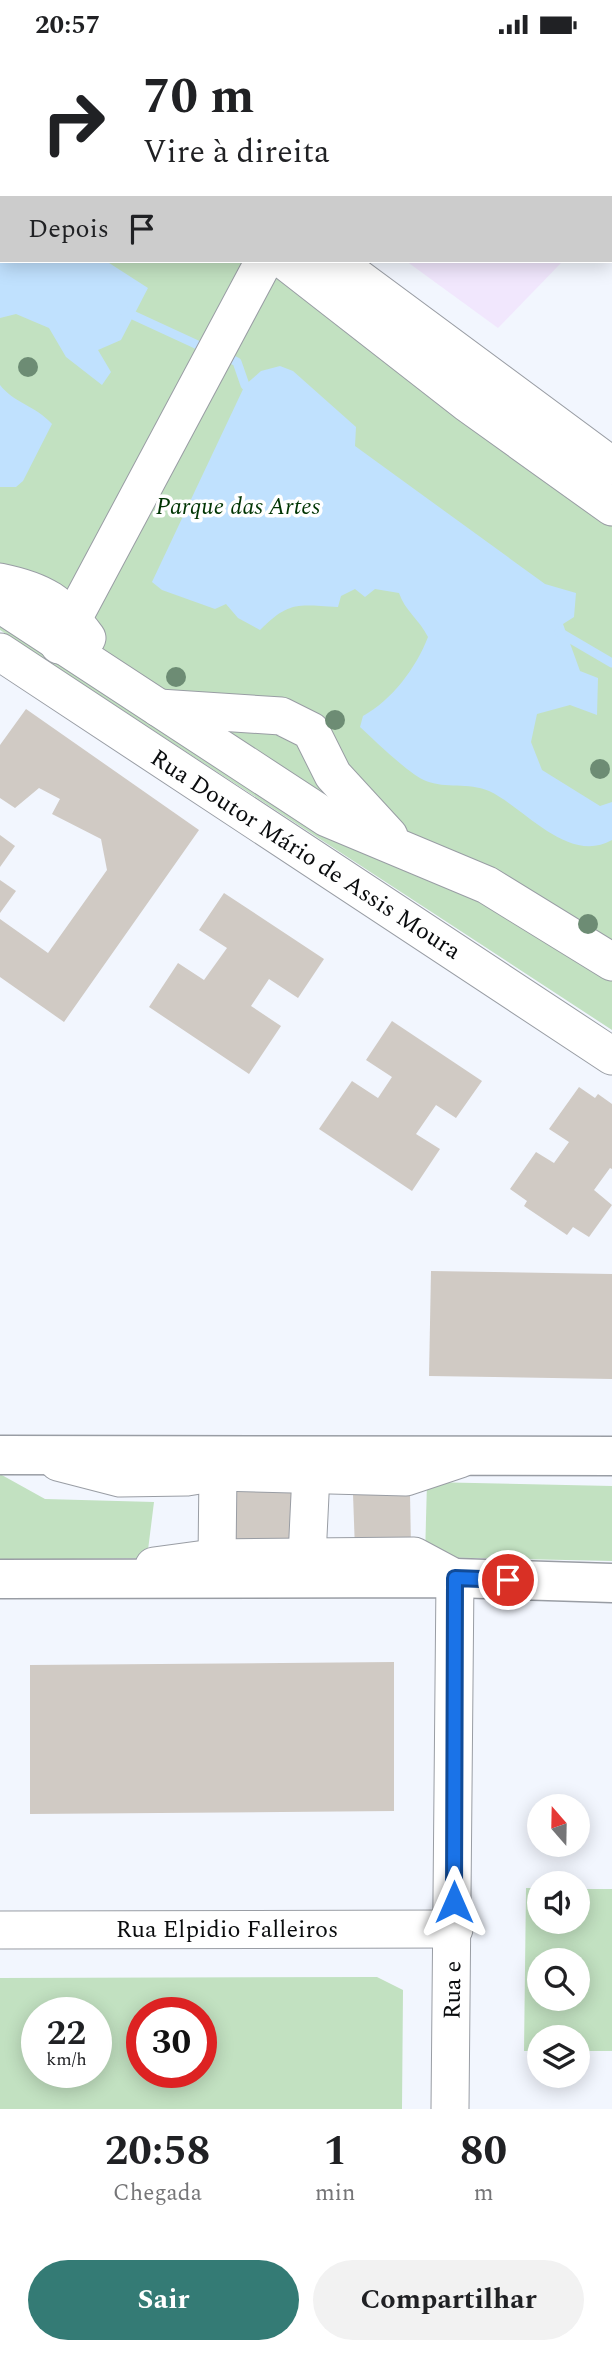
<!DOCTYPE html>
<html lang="pt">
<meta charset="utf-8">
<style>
:root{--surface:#fff;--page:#f2f2f2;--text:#202124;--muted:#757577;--accent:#347b75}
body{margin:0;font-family:Spectral,serif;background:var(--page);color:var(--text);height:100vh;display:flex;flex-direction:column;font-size:26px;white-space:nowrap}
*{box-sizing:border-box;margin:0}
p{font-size:23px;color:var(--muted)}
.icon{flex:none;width:38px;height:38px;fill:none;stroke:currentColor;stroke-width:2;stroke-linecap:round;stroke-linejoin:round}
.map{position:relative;height:2060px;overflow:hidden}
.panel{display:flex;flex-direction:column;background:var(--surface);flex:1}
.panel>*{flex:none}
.guide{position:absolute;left:0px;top:0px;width:612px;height:214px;box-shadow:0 4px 18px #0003;background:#fff;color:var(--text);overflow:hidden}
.needle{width:46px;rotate:340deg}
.tools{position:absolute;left:527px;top:1745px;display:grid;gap:14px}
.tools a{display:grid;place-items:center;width:63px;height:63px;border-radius:50%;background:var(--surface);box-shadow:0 4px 18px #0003;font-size:35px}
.speed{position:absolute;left:21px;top:1948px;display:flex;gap:14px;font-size:35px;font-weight:700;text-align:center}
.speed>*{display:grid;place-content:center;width:91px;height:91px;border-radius:50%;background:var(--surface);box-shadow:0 4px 18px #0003;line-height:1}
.speed small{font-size:18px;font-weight:400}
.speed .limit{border:10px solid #d22;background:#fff;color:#111}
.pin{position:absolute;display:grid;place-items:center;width:60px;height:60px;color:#fff;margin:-30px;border:4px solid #fff;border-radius:50%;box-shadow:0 2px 7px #0007}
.me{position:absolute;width:77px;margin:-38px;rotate:0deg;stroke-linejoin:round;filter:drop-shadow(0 0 5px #0008)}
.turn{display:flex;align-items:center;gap:24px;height:147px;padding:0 28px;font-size:32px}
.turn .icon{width:91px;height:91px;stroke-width:2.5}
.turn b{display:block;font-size:49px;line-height:60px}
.then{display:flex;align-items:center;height:66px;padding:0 28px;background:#0003;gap:14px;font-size:26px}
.eta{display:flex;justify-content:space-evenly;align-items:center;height:119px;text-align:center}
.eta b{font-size:42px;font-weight:700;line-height:49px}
.button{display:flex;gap:14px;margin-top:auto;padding:14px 28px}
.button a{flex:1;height:80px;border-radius:42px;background:var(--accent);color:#fff;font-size:28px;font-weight:700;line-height:80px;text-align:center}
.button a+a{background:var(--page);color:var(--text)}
.status{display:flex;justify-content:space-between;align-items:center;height:49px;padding:0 35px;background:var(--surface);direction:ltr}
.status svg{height:19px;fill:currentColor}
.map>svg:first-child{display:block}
.commercial{fill:#f1e7fd}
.green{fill:#c2e1c1;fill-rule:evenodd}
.water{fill:#c0e1fe}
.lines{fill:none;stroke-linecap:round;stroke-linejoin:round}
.stream{stroke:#c0e1fe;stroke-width:9}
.building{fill:#d0cac4}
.minor-casing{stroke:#999da4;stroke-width:39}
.major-casing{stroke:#999da4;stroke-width:41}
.minor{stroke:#fff;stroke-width:37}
.major{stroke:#fff;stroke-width:38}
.tree{fill:#6d8c74}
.route-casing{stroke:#114b97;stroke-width:18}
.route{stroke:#1a73e8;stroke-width:12}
.labels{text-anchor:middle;stroke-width:7;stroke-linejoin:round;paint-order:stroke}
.park-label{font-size:24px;font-style:italic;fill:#003503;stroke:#fff}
.street-label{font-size:24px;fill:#0a0c0e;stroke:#fff}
</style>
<div class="status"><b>20:57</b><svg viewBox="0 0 49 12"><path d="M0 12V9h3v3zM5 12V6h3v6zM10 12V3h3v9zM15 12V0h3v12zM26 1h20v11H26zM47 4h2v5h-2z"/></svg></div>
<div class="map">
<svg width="612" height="2060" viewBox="0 0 612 2060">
<rect width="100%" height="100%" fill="#f2f6fe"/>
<g class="commercial">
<polygon points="126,0 612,0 612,161 611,2"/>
<polygon points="406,212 563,212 498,279"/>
</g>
<g class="green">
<polygon points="0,0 18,2 2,2 2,212 302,212 612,440 612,981 0,581"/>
<polygon points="0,1425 45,1450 154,1453 147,1509 0,1511"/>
<polygon points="427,1433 612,1437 612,1512 425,1508"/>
<path d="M526 1839H539V1872H578V1840H612V2002H578V1988H539V2002H524ZM578 1911V1950H539V1911Z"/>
<path d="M377 1928 403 1941 402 2060H0V1929ZM37 1964H96V2023H37ZM142 1964H201V2023H142Z"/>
</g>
<g class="water">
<polygon points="0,139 2,212 106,212 148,239 121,291 98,301 111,323 102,336 66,308 49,279 16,265 0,269"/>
<path d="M280 317 293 322 356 378 355 397 545 535 576 544 574 568 563 575 580 622 598 629 597 666 570 656 537 665 531 693 542 721 600 757 612 753V791C568 816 524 758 489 742 468 733 446 740 426 732 410 726 374 691 360 678L363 667C392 651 416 619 428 588 419 570 405 562 399 544L375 540 365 548 355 540 341 547 338 558C298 556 290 551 260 581L238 569 226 555 215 560 162 541 152 533 245 336 261 322Z"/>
<path d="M0 336C14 354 36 357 52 375L23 432 16 438H0Z"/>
</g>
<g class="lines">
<g class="stream">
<polyline points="124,262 202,298"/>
<polyline points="231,310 237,313 245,336 252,344"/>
<polyline points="559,583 612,614"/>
</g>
</g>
<g class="building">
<polygon points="26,660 199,781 64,973 0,928 0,870 48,904 107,821 101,790 52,765 60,750 39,739 15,759 0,749 0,696"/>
<polygon points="0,786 15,797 0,818"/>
<polygon points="0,831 16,842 0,864"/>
<polygon points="224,844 324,910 298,949 269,930 251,957 281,977 249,1025 149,958 178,914 204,931 227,899 199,881"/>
<polygon points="392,972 482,1032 456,1069 436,1056 416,1085 440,1100 412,1142 319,1080 352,1032 378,1049 392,1028 366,1011"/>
<polygon points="579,1038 595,1049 598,1045 612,1055 612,1120 610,1119 594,1141 612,1156 589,1188 573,1178 567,1186 524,1157 527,1152 510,1140 536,1103 554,1114 569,1093 549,1080"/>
<polygon points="431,1222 612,1225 612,1330 429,1327"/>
<polygon points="235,1430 305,1431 304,1502 235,1501"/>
<polygon points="410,1444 411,1499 355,1501 353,1445"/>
<polygon points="394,1613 394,1762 30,1765 30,1616"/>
</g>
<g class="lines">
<defs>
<g id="minor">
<polyline points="44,0 46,2"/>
<polyline points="314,0 316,2"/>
<polyline points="399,0 400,2"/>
<polyline points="0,10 2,12"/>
<polyline points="285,212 467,354 612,458"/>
<polyline points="335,212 612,417"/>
<path d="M0 533C44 542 60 553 87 589"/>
<polyline points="0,555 327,769 487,836 612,913"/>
<polyline points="59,596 264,212"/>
<polyline points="0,603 612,1007"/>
<polyline points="159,659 281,667 311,682 333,726 389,787"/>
<polyline points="58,1413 120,1429 187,1428 218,1423 406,1428 460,1410"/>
<polyline points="307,1508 311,1425"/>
<polyline points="217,1509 218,1423"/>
<polyline points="154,1517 213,1509 414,1507 455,1529 450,2060"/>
<polyline points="0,1881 454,1880"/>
</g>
<g id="major">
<polyline points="0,1406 612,1407"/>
<polyline points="0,1530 455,1529 612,1534"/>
</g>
</defs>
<use href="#minor" class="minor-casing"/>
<use href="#major" class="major-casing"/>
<use href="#minor" class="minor"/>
<use href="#major" class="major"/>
</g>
<g class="tree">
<circle cx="28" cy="318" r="10"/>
<circle cx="176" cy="628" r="10"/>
<circle cx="335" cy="671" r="10"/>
<circle cx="600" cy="720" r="10"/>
<circle cx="588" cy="875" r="10"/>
</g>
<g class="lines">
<defs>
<polyline id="route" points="454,1853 455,1529 508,1531"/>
</defs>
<use href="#route" class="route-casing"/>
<use href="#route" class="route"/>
</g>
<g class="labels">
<g class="park-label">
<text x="238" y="465">Parque das Artes</text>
</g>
<g class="street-label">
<text transform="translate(306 805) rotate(33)" y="8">Rua Doutor Mário de Assis Moura</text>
<text x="227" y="1888">Rua Elpidio Falleiros</text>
<text transform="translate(452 1941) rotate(-89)" y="8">Rua e</text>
</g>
</g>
</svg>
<div class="tools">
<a><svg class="needle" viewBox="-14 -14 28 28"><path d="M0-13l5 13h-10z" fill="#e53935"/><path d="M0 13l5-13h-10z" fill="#757577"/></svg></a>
<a><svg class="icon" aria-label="sound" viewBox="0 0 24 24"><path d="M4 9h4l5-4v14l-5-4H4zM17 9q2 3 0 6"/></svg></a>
<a><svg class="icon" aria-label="search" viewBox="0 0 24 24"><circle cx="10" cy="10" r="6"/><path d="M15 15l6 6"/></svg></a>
<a><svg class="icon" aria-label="layers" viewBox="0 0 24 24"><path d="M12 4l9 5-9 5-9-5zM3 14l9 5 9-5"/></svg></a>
</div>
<div class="speed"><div>22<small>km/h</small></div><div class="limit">30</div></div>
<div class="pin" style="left:508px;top:1531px;background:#d93025"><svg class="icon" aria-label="arrive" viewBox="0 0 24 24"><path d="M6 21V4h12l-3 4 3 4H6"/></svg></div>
<svg class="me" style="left:454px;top:1853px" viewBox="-20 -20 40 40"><path d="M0-17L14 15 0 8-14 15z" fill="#1a73e8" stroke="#fff" stroke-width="4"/></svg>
<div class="guide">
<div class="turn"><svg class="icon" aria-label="right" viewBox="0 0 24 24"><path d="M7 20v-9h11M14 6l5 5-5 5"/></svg><div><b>70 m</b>Vire à direita</div></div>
<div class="then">Depois<svg class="icon" aria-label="arrive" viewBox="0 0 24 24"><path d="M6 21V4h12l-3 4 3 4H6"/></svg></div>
</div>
</div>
<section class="panel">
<div class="eta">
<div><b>20:58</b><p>Chegada</p></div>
<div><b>1</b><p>min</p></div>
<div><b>80</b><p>m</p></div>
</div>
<div class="button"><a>Sair</a><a>Compartilhar</a></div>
</section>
